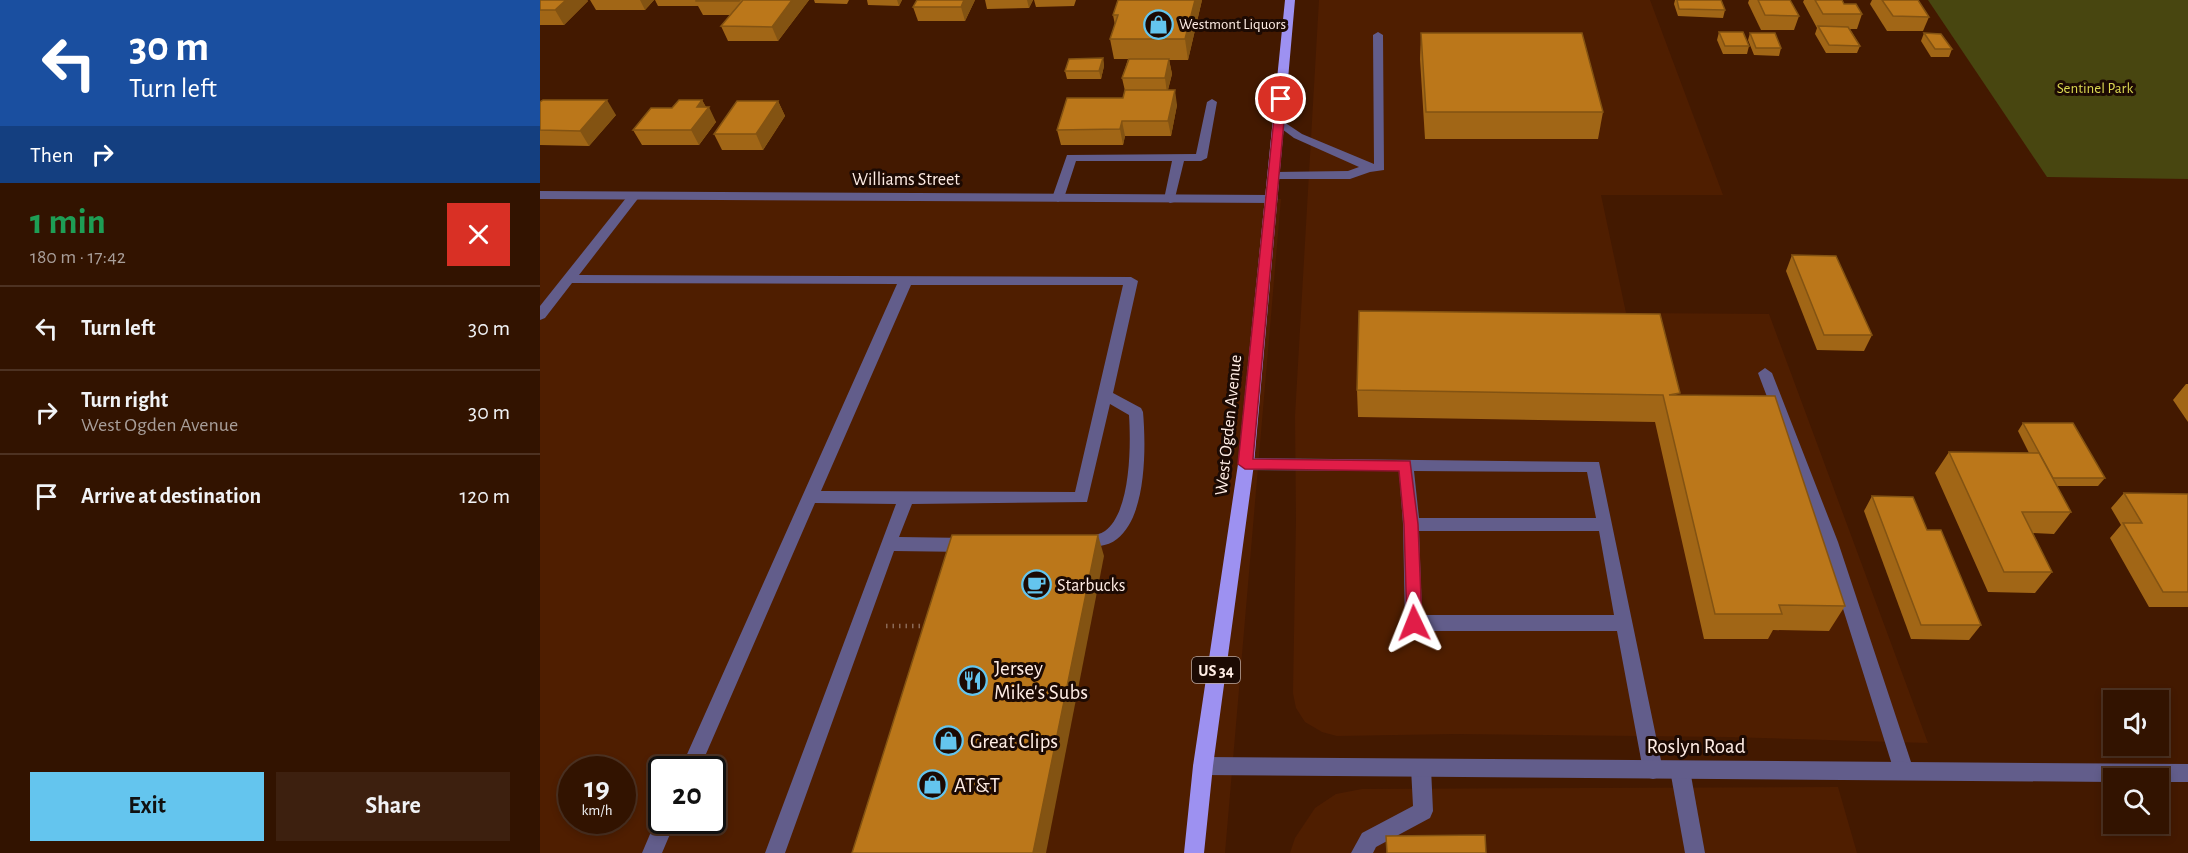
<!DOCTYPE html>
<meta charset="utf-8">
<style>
:root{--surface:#321300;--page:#3d200f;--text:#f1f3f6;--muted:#a89e99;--line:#4d3222;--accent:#64c5ee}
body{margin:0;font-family:"Alegreya Sans",sans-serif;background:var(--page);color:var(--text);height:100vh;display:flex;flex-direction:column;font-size:22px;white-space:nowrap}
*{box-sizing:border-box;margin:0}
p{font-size:20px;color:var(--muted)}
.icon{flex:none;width:33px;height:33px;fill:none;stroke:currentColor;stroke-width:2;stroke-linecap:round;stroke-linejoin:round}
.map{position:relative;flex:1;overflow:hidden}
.sheet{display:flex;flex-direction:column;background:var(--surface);width:540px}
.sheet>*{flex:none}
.hud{background:#1a4fa0;color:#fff;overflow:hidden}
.fabs{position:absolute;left:1563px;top:690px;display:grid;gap:12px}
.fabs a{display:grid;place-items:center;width:66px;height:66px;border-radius:0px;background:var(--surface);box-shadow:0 3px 9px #0003,0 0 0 2px var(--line);font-size:30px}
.speed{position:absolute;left:18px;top:756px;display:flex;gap:12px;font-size:30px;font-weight:700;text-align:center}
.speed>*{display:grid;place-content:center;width:78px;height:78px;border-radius:50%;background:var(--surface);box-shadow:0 3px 9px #0003,0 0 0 2px var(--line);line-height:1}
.speed small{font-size:15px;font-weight:400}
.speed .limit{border:3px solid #111;border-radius:9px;background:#fff;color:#111}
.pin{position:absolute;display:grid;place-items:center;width:51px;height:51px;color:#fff;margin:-26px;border:3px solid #fff;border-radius:50%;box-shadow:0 2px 6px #0007}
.me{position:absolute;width:66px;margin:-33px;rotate:358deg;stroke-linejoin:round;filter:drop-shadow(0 0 4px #0008)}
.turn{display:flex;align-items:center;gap:21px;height:126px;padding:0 30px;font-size:27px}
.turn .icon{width:78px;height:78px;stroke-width:2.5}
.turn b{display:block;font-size:42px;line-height:51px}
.then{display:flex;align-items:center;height:57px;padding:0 30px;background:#0003;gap:12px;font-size:22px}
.round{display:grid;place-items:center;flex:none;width:63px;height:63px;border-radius:0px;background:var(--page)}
.head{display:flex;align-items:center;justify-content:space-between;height:102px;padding:0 30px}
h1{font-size:36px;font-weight:600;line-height:45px;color:#1e9e55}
.button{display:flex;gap:12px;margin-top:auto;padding:12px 30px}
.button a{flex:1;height:69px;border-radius:0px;background:var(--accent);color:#111;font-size:24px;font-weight:600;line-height:69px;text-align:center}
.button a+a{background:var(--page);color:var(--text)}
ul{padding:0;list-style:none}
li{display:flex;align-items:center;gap:18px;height:84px;padding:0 30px;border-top:2px solid var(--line)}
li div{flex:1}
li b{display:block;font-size:22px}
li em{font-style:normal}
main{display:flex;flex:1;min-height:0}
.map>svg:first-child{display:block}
.built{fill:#4f1e00;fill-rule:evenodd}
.green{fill:#484610}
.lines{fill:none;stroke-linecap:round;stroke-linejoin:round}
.path{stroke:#8a6956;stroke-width:4.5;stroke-dasharray:1.5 5;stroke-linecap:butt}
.service{fill:#625d8b;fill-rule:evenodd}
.minor{fill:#625d8b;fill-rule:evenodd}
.primary{fill:#9d91f1;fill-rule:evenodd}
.wall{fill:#a16616}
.shaded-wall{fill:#835312}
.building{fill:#bb771a;stroke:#835312;stroke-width:1.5}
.route{fill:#e11d48;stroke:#92132f;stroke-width:1.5}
.labels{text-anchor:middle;stroke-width:6;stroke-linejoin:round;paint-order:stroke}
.far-poi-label{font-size:15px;fill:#ffede5;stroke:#1c0a03;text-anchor:start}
.far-park-label{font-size:15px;fill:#dad751;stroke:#1c0a03}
.shield{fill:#1c0a03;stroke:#bba9a1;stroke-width:1.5}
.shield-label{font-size:16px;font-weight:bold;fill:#ffede5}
.street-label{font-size:18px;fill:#ffede5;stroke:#1c0a03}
.poi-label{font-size:18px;fill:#ffede5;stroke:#1c0a03;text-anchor:start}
.near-poi-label{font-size:21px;fill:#ffede5;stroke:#1c0a03;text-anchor:start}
.near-street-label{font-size:21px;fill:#ffede5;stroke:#1c0a03}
</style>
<main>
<section class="sheet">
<div class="hud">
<div class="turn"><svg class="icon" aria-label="left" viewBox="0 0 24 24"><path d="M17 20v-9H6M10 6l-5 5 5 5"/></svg><div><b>30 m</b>Turn left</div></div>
<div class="then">Then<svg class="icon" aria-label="right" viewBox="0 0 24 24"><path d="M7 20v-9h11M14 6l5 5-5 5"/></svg></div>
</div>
<div class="head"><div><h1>1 min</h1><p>180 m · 17:42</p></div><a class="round" style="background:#d93025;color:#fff"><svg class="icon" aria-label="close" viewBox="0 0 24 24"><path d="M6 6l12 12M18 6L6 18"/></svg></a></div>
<ul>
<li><svg class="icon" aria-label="left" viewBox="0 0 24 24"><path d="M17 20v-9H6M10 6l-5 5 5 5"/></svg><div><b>Turn left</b></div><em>30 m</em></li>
<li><svg class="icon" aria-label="right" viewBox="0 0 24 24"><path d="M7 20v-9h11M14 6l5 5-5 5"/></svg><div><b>Turn right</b><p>West Ogden Avenue</p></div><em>30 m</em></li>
<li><svg class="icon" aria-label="arrive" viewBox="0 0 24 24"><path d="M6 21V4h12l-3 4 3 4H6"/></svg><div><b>Arrive at destination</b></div><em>120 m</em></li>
</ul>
<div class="button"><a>Exit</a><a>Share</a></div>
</section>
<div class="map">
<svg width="1648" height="853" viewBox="0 0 1648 853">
<rect width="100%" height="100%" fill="#431900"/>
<g class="built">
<polygon points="779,0 1110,0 1183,195 1061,195 1086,313 1229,314 1388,743 1187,737 915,734 797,736 782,732 765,722 756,708 753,693 756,520 755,416"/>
<path d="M0 195 741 199 685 853H0ZM32 770H82V820H32ZM122 770H172V820H122Z"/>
<polygon points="1298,787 1317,853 750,853 755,838 775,808 796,794 822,789"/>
</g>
<polygon class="green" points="1388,0 1648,0 1648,179 1507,177"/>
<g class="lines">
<polyline class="path" points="346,626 387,626"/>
<g class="service">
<polygon points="838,32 843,35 844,170 830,172 810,179 730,179 730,173 734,172 808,171 819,167 754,138 734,123 732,121 738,118 762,134 834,164 833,35"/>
<polygon points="672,99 677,102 667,158 661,161 644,161 634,202 630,203 624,199 632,161 536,161 524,198 518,202 512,198 527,155 656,154 667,102"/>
<path d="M94 192 100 196 39 275 591 277 598 281 573 393 601 408 603 412C606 446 607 516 577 539 572 543 566 545 560 546 551 549 542 552 533 549L531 544 533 539C543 536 556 537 565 531 591 512 591 444 589 415L570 404 547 502 372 504 359 537 428 538 434 540 436 545 434 550 428 552 354 551 245 853H225L356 504 275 503 159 770H140L357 284 32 283 5 318 0 320V306L90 193ZM371 285H583L535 492 281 491Z"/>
<polygon points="1225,368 1232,373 1298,542 1374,771 1371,778 1364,780 1357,778 1354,771 1282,542 1218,373"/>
<path d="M706 458 1059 462 1123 770 1120 777 1113 779 1106 777 1103 770 1077 631H874L868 628 865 623 863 524 859 471 706 470 701 468 698 464 701 460ZM874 471 1047 472 1056 518H879ZM879 531H1059L1074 615H882Z"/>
<polygon points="881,759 888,761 891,768 893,811 890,818 836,847 833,853 811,853 822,833 873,806 871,768 874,761"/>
<polygon points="1140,761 1147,763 1150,770 1165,853 1145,853 1130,770 1133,763"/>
<polygon points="122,812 122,820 136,820 122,853 102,853 119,813"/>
</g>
<g class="minor">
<polygon points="0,191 732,195 738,199 732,203 0,199"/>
<polygon points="663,757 1648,764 1648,782 1618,782 1618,778 1574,778 1574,782 663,775 656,773 653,766 656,759"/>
</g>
<polygon class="primary" points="745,0 755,0 714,464 673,766 664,853 644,853 653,766 698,464"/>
</g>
<g class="wall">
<polygon points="0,0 47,0 48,1 24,25 0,25"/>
<polygon points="50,0 114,0 105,10 56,10"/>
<polygon points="115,0 269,0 238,41 188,41 181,26 190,15 163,15 158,6 118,6"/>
<polygon points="274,0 309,0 307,4 275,3"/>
<polygon points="327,0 362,0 359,6 328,5"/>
<polygon points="435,0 425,21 378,21 373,7"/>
<polygon points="445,0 493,0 489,8 447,9"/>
<polygon points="494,0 536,0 534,6 496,7"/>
<polygon points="662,0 648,60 629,60 632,74 628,90 637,105 631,136 585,136 583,145 521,145 517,130 583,98 585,91 582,78 588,59 574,59 570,39 575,25 573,15"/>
<polygon points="1135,0 1181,0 1185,10 1183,18 1138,16 1134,4"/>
<polygon points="1209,0 1250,0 1259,16 1254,30 1221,30 1208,3"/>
<polygon points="1264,0 1302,0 1304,4 1322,14 1317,29 1310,29 1320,46 1317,53 1286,53 1275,34 1277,28 1263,2"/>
<polygon points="1332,0 1378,0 1389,17 1383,31 1347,31 1330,4"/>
<polygon points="1179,32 1209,46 1207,54 1183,54 1177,40"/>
<polygon points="881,33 1063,112 1058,139 885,139 880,59"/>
<polygon points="1210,33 1241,48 1239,56 1214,55 1208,40"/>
<polygon points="1384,33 1412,49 1409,57 1391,57 1381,41"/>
<polygon points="563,58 564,66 561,79 527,79 525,71"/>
<polygon points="162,100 166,107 176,122 159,145 102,145 93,130"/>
<polygon points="238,101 245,116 223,150 182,150 174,134"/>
<polygon points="0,102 76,115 49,146 0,145"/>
<polygon points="1252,255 1332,335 1324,351 1277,350 1246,271"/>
<polygon points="1646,384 1648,384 1648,422 1633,400"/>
<polygon points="817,390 1139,395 1305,606 1289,631 1233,630 1228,639 1164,639 1115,422 818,417"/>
<polygon points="1483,423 1565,478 1558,486 1517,486 1531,512 1514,534 1493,533 1512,572 1495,593 1448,592 1395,473 1409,452 1489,453 1478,431"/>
<polygon points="1584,493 1648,494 1648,607 1609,607 1570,538 1581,525 1571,508"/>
<polygon points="1332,496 1387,530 1441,625 1429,640 1371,639 1324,511"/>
</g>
<g class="shaded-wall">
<polygon points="26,0 47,0 48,1 24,25 15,10"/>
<polygon points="100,0 114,0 105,10"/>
<polygon points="252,0 269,0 238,41 232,27"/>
<polygon points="357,0 362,0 359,6"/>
<polygon points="424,0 435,0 425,21 421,7"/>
<polygon points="487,0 493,0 489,8"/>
<polygon points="655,0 662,0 648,60 645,39"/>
<polygon points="563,58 564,66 561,79 559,71"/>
<polygon points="629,59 632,74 627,93 625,78"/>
<polygon points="635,90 637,105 631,136 628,121"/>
<polygon points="67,100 76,115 49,146 40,131"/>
<polygon points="162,100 167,109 169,107 176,122 159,145 151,130 157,107"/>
<polygon points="238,101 245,116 223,150 216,134"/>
<polygon points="582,121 585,136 583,145 580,129"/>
<polygon points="558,535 564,556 506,853 493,853"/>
</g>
<g class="building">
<polygon points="0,0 26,0 15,10 0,10"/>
<polygon points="156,0 200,0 199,1 156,1"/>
<polygon points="203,0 252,0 232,27 181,26"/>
<polygon points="377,0 424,0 421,7 373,7"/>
<polygon points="578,0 655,0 645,39 570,39 578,15 573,15"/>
<polygon points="1137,0 1181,0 1185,10 1139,9"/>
<polygon points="1218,0 1250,0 1259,16 1225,15"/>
<polygon points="1275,0 1302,0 1304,4 1316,4 1322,14 1283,14"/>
<polygon points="1342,0 1378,0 1389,17 1353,16"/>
<polygon points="1278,26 1308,27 1320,46 1289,45"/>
<polygon points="1179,32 1203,32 1209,46 1185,46"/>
<polygon points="881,33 1042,33 1063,112 886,112"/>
<polygon points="1210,33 1235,33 1241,48 1216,48"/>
<polygon points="1384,33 1401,34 1412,49 1395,49"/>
<polygon points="563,58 559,71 525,71 529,59"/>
<polygon points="589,59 629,59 625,78 582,78"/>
<polygon points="585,90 635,90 628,121 582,121 580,129 517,130 527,98 583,98"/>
<polygon points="3,100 67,100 40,131 0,130 0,102"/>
<polygon points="139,100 162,100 157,107 169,107 151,130 93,130 111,108 132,108"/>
<polygon points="197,101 238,101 216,134 174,134"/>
<polygon points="1252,255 1296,256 1332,335 1284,335"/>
<polygon points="819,311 1120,314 1140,393 1129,395 1235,396 1305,606 1239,605 1242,614 1175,614 1123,395 817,390"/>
<polygon points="1483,423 1533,423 1565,478 1513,478"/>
<polygon points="1409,452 1499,453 1531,512 1482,512 1512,572 1464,572"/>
<polygon points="1584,493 1648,494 1648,592 1623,592 1583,523 1602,523"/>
<polygon points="1332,496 1373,497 1387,530 1401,530 1441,625 1381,625"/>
<polygon points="412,535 558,535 493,853 312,853"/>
<polygon points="945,835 946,853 847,853 846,836"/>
</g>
<polygon class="route" points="741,96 746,99 713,459 870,461 878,524 882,623 880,628 874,630 869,628 867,623 864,524 859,471 705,469 698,464 736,99"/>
<defs>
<symbol id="shop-ring" viewBox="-11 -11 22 22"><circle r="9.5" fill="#1c0a03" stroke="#64c5ee" stroke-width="1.5"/><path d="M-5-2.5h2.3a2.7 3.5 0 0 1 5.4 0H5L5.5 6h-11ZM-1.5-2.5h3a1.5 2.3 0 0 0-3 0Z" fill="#64c5ee"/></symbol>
<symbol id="cafe-ring" viewBox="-11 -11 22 22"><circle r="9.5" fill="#1c0a03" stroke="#64c5ee" stroke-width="1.5"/><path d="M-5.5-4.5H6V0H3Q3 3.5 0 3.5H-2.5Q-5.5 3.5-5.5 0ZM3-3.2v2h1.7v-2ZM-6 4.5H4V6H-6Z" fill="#64c5ee"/></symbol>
<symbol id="restaurant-ring" viewBox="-11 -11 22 22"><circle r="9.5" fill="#1c0a03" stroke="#64c5ee" stroke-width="1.5"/><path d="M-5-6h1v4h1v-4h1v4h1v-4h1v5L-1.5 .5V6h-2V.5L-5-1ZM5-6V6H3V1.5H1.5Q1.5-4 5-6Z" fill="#64c5ee"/></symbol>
</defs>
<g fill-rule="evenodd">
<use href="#shop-ring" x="602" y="8" width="33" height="33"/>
<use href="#cafe-ring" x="480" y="568" width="33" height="33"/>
<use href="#restaurant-ring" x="416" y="664" width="33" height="33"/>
<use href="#shop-ring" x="392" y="724" width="33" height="33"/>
<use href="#shop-ring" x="376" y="768" width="33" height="33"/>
</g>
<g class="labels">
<g class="far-poi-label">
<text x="639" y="29">Westmont Liquors</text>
</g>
<g class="far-park-label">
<text x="1555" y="93">Sentinel Park</text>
</g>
<rect class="shield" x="652" y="657" width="48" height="26" rx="4.5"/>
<g class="shield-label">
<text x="676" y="676">US 34</text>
</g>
<g class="street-label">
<text x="366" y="185">Williams Street</text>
<text transform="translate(688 425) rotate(-84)" y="6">West Ogden Avenue</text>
</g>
<g class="poi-label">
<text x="517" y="591">Starbucks</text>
</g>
<g class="near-poi-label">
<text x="454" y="675">Jersey<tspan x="454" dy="24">Mike's Subs</tspan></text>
<text x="430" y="748">Great Clips</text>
<text x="414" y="792">AT&amp;T</text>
</g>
<g class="near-street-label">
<text x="1156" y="753">Roslyn Road</text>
</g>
</g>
</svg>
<div class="fabs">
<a><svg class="icon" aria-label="sound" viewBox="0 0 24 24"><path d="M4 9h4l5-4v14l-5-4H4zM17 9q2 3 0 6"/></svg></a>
<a><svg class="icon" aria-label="search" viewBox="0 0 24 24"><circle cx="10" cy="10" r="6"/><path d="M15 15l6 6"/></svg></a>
</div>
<div class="speed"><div>19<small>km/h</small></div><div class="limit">20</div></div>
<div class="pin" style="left:741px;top:99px;background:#d93025"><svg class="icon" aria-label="arrive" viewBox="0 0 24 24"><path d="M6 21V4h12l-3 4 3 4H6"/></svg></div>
<svg class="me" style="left:874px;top:623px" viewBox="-20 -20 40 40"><path d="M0-17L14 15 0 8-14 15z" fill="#e11d48" stroke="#fff" stroke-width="4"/></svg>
</div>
</main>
